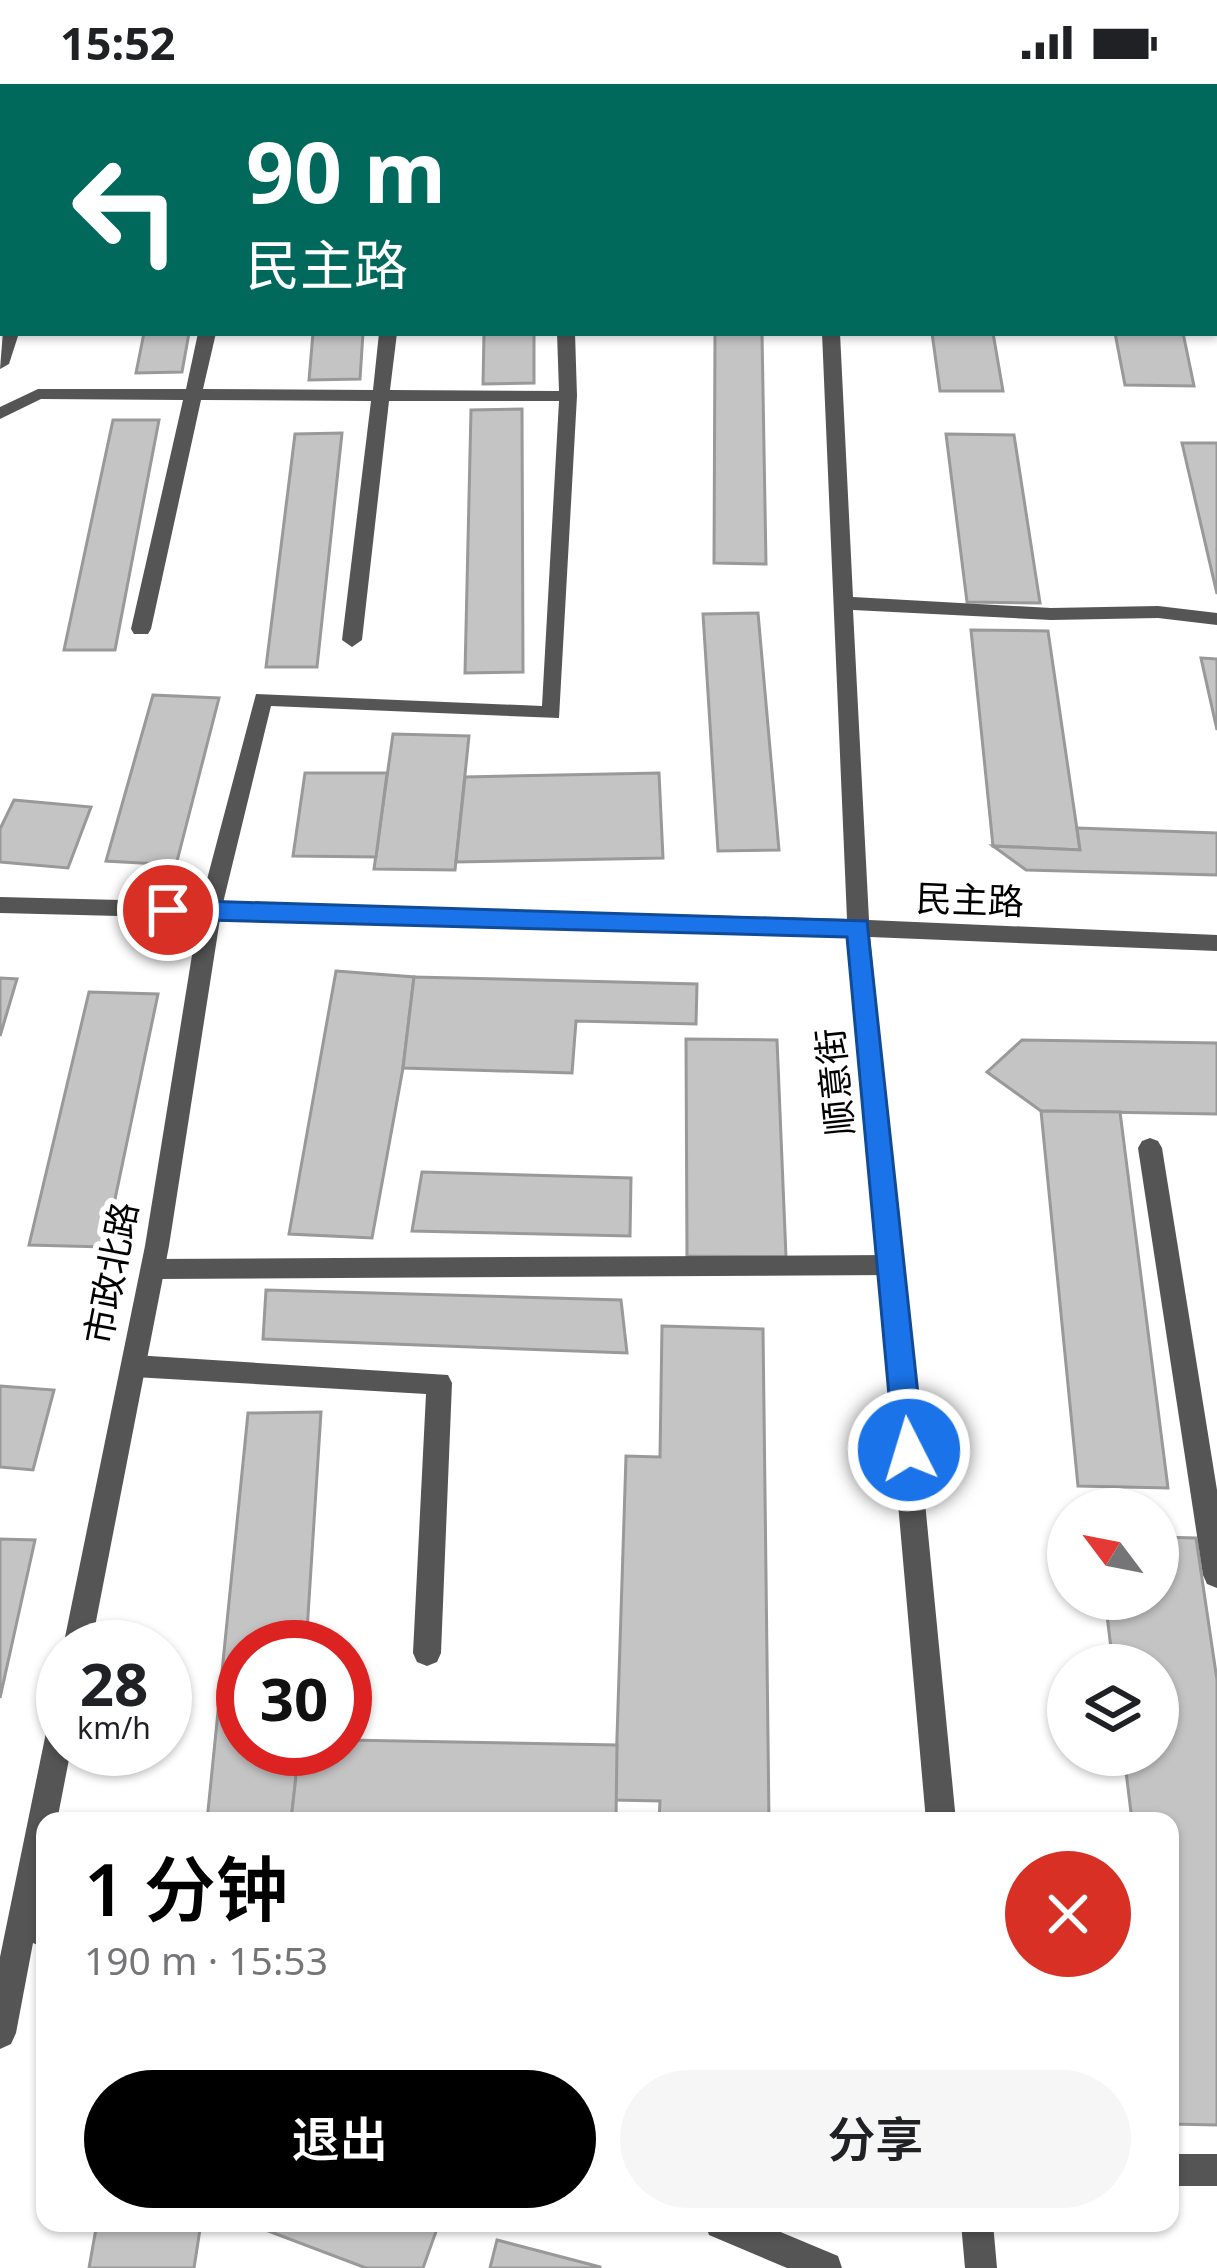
<!DOCTYPE html>
<html lang="zh">
<meta charset="utf-8">
<style>
:root{--surface:#fff;--page:#f6f6f6;--text:#202124;--muted:#757577;--accent:#000}
body{margin:0;font-family:"Noto Sans","Noto Sans SC",sans-serif;background:var(--page);color:var(--text);height:100vh;display:flex;flex-direction:column;font-size:45px;white-space:nowrap}
*{box-sizing:border-box;margin:0}
p{font-size:39px;color:var(--muted)}
.icon{flex:none;width:66px;height:66px;fill:none;stroke:currentColor;stroke-width:2;stroke-linecap:round;stroke-linejoin:round}
.map{position:relative;flex:1;overflow:hidden}
.panel{position:absolute;left:36px;top:1728px;width:1143px;height:420px;display:flex;flex-direction:column;background:var(--surface);border-radius:24px;box-shadow:0 3px 9px #0004}
.panel>*{flex:none}
.hud{position:absolute;left:0px;top:0px;width:1218px;height:252px;box-shadow:0 3px 9px #0004;background:#00695c;color:#fff;overflow:hidden}
.needle{width:78px;rotate:302deg}
.controls{position:absolute;left:1047px;top:1404px;display:grid;gap:24px}
.controls a{display:grid;place-items:center;width:132px;height:132px;border-radius:50%;background:var(--surface);box-shadow:0 3px 9px #0004;font-size:60px}
.speed{position:absolute;left:36px;top:1536px;display:flex;gap:24px;font-size:60px;font-weight:700;text-align:center}
.speed>*{display:grid;place-content:center;width:156px;height:156px;border-radius:50%;background:var(--surface);box-shadow:0 3px 9px #0004;line-height:1}
.speed small{font-size:30px;font-weight:400}
.speed .limit{border:18px solid #d22;background:#fff;color:#111}
.pin{position:absolute;display:grid;place-items:center;width:102px;height:102px;color:#fff;margin:-51px;border:6px solid #fff;border-radius:50%;box-shadow:0 3px 12px #0007}
.me{position:absolute;width:132px;margin:-66px;rotate:355deg;stroke-linejoin:round;filter:drop-shadow(0 0 9px #0008)}
.turn{display:flex;align-items:center;gap:42px;height:252px;padding:0 48px;font-size:54px}
.turn .icon{width:156px;height:156px;stroke-width:2.5}
.turn b{display:block;font-size:84px;line-height:102px}
.round{display:grid;place-items:center;flex:none;width:126px;height:126px;border-radius:63px;background:var(--page)}
.headline{display:flex;align-items:center;justify-content:space-between;height:204px;padding:0 48px}
h1{font-size:72px;font-weight:600;line-height:90px;color:var(--accent)}
.button{display:flex;gap:24px;margin-top:auto;padding:24px 48px}
.button a{flex:1;height:138px;border-radius:72px;background:var(--accent);color:#fff;font-size:48px;font-weight:600;line-height:138px;text-align:center}
.button a+a{background:var(--page);color:var(--text)}
.status{display:flex;justify-content:space-between;align-items:center;height:84px;padding:0 60px;background:var(--surface);direction:ltr}
.status svg{height:33px;fill:currentColor}
.map>svg:first-child{display:block}
.building{fill:#c4c4c4;stroke:#999;stroke-width:3}
.lines{fill:none;stroke-linecap:round;stroke-linejoin:round}
.lane{fill:#555;fill-rule:evenodd}
.street{fill:#555;fill-rule:evenodd}
.route{fill:#1a73e8;stroke:#114b97;stroke-width:3}
.labels{text-anchor:middle;stroke-width:12;stroke-linejoin:round;paint-order:stroke}
.street-label{font-size:36px;fill:#000;stroke:#fff}
</style>
<div class="status"><b>15:52</b><svg viewBox="0 0 49 12"><path d="M0 12V9h3v3zM5 12V6h3v6zM10 12V3h3v9zM15 12V0h3v12zM26 1h20v11H26zM47 4h2v5h-2z"/></svg></div>
<div class="map">
<svg width="1217" height="2184" viewBox="0 0 1217 2184">
<rect width="100%" height="100%" fill="#fff"/>
<g class="building">
<polygon points="0,91 3,91 0,227"/>
<polygon points="144,249 189,249 182,288 136,289"/>
<polygon points="313,249 363,249 360,295 309,296"/>
<polygon points="484,249 534,249 534,299 483,300"/>
<polygon points="715,249 762,249 766,480 714,479"/>
<polygon points="932,249 993,249 1003,307 940,307"/>
<polygon points="1115,249 1183,249 1194,302 1125,301"/>
<polygon points="522,325 523,588 465,589 471,326"/>
<polygon points="113,336 159,336 115,566 64,566"/>
<polygon points="342,349 317,583 266,583 295,350"/>
<polygon points="946,350 1014,351 1040,519 967,518"/>
<polygon points="1182,359 1217,359 1217,510"/>
<polygon points="758,529 779,766 718,767 703,530"/>
<polygon points="971,546 1048,547 1080,766 993,762"/>
<polygon points="1201,574 1217,575 1217,646"/>
<polygon points="153,611 219,614 176,781 106,777"/>
<polygon points="393,650 469,652 455,786 374,785"/>
<polygon points="305,689 387,689 376,773 293,772"/>
<polygon points="659,689 663,774 456,778 465,693"/>
<polygon points="14,716 91,723 68,784 0,778 0,745"/>
<polygon points="1077,744 1217,749 1217,791 1026,786 993,762 1080,766"/>
<polygon points="336,887 414,893 403,984 372,1154 289,1150"/>
<polygon points="414,893 697,900 696,940 576,937 572,989 403,984"/>
<polygon points="0,894 17,895 0,952"/>
<polygon points="89,908 158,910 105,1163 29,1161"/>
<polygon points="686,955 777,956 786,1173 687,1172"/>
<polygon points="1022,956 1217,959 1217,1030 1041,1027 987,988"/>
<polygon points="1041,1027 1120,1028 1168,1404 1078,1402"/>
<polygon points="422,1088 631,1094 630,1152 412,1147"/>
<polygon points="266,1206 621,1216 627,1269 263,1255"/>
<polygon points="662,1242 763,1245 769,1737 659,1737 660,1717 615,1716 626,1372 660,1373"/>
<polygon points="0,1302 54,1306 33,1386 0,1383"/>
<polygon points="321,1328 306,1563 243,1563 243,1665 299,1665 291,1737 207,1737 248,1329"/>
<polygon points="1158,1453 1196,1454 1217,1596 1217,2041 1170,2040 1170,1737 1132,1737 1124,1671 1158,1671 1158,1581 1113,1581 1105,1515 1158,1515"/>
<polygon points="0,1455 35,1456 0,1614"/>
<polygon points="345,1656 617,1661 616,1737 291,1737 299,1665 345,1665"/>
<polygon points="97,2139 201,2139 194,2184 89,2184"/>
<polygon points="247,2139 439,2139 423,2184 366,2184"/>
<polygon points="497,2156 600,2183 600,2184 490,2184"/>
</g>
<g class="lines">
<g class="lane">
<rect x="1215" y="60" width="2" height="10"/>
<polygon points="1215,113 1217,114 1217,127 1215,126"/>
<polygon points="893,1171 902,1174 905,1181 902,1188 893,1191 153,1195 144,1192 141,1185 144,1178 153,1175"/>
<polygon points="134,1271 448,1291 452,1299 441,1569 437,1578 427,1582 417,1578 413,1569 426,1310 134,1293 125,1290 121,1282 125,1274"/>
</g>
<g class="street">
<polygon points="115,0 131,0 114,3"/>
<polygon points="316,0 332,0 315,3"/>
<rect x="442" y="0" width="16" height="3"/>
<polygon points="614,0 630,0 613,3"/>
<polygon points="809,0 825,0 826,3 810,3"/>
<polygon points="3,247 19,249 9,280 0,285"/>
<polygon points="198,249 216,249 203,305 373,306 379,249 397,249 390,306 559,307 557,249 575,249 577,312 559,634 271,622 223,819 847,835 822,249 840,249 853,513 1051,524 1158,522 1217,529 1217,541 1158,534 1051,536 853,526 869,836 1217,851 1217,867 870,853 956,1737 926,1737 848,852 220,835 169,1162 91,1563 63,1563 145,1162 198,834 0,829 0,813 201,818 256,610 542,622 559,317 389,317 362,556 352,563 342,556 371,317 201,316 151,545 148,550 134,550 131,545 183,316 41,315 0,335 0,323 38,305 186,305"/>
<polygon points="1150,1054 1158,1057 1162,1064 1217,1406 1217,1504 1207,1500 1203,1491 1138,1064 1142,1057"/>
<polygon points="63,1620 63,1665 71,1665 57,1737 45,1737 45,1798 39,1831 45,1834 45,1864 33,1859 16,1949 11,1960 0,1965 0,1873 49,1634 53,1624"/>
<rect x="1170" y="2070" width="47" height="32"/>
<polygon points="705,2139 759,2139 838,2172 842,2184 787,2184 709,2151"/>
<polygon points="961,2139 993,2139 997,2184 965,2184"/>
</g>
</g>
<polygon class="route" points="168,816 867,837 924,1366 920,1376 909,1380 898,1376 894,1366 847,853 168,835 156,826"/>
<g class="labels">
<g class="street-label">
<text transform="translate(970 816) rotate(2)" y="13">民主路</text>
<text transform="translate(835 998) rotate(-96)" y="13">顺意街</text>
<text transform="translate(111 1189) rotate(-79)" y="13">市政北路</text>
</g>
</g>
</svg>
<div class="controls">
<a><svg class="needle" viewBox="-14 -14 28 28"><path d="M0-13l5 13h-10z" fill="#e53935"/><path d="M0 13l5-13h-10z" fill="#757577"/></svg></a>
<a><svg class="icon" aria-label="layers" viewBox="0 0 24 24"><path d="M12 4l9 5-9 5-9-5zM3 14l9 5 9-5"/></svg></a>
</div>
<div class="speed"><div>28<small>km/h</small></div><div class="limit">30</div></div>
<div class="pin" style="left:168px;top:826px;background:#d93025"><svg class="icon" aria-label="arrive" viewBox="0 0 24 24"><path d="M6 21V4h12l-3 4 3 4H6"/></svg></div>
<svg class="me" style="left:909px;top:1366px" viewBox="-20 -20 40 40"><circle r="17" fill="#1a73e8" stroke="#fff" stroke-width="3"/><path d="M0-11L8 9 0 5-8 9z" fill="#fff"/></svg>
<div class="hud">
<div class="turn"><svg class="icon" aria-label="left" viewBox="0 0 24 24"><path d="M17 20v-9H6M10 6l-5 5 5 5"/></svg><div><b>90 m</b>民主路</div></div>
</div>
<section class="panel">
<div class="headline"><div><h1>1 分钟</h1><p>190 m · 15:53</p></div><a class="round" style="background:#d93025;color:#fff"><svg class="icon" aria-label="close" viewBox="0 0 24 24"><path d="M6 6l12 12M18 6L6 18"/></svg></a></div>
<div class="button"><a>退出</a><a>分享</a></div>
</section>
</div>
